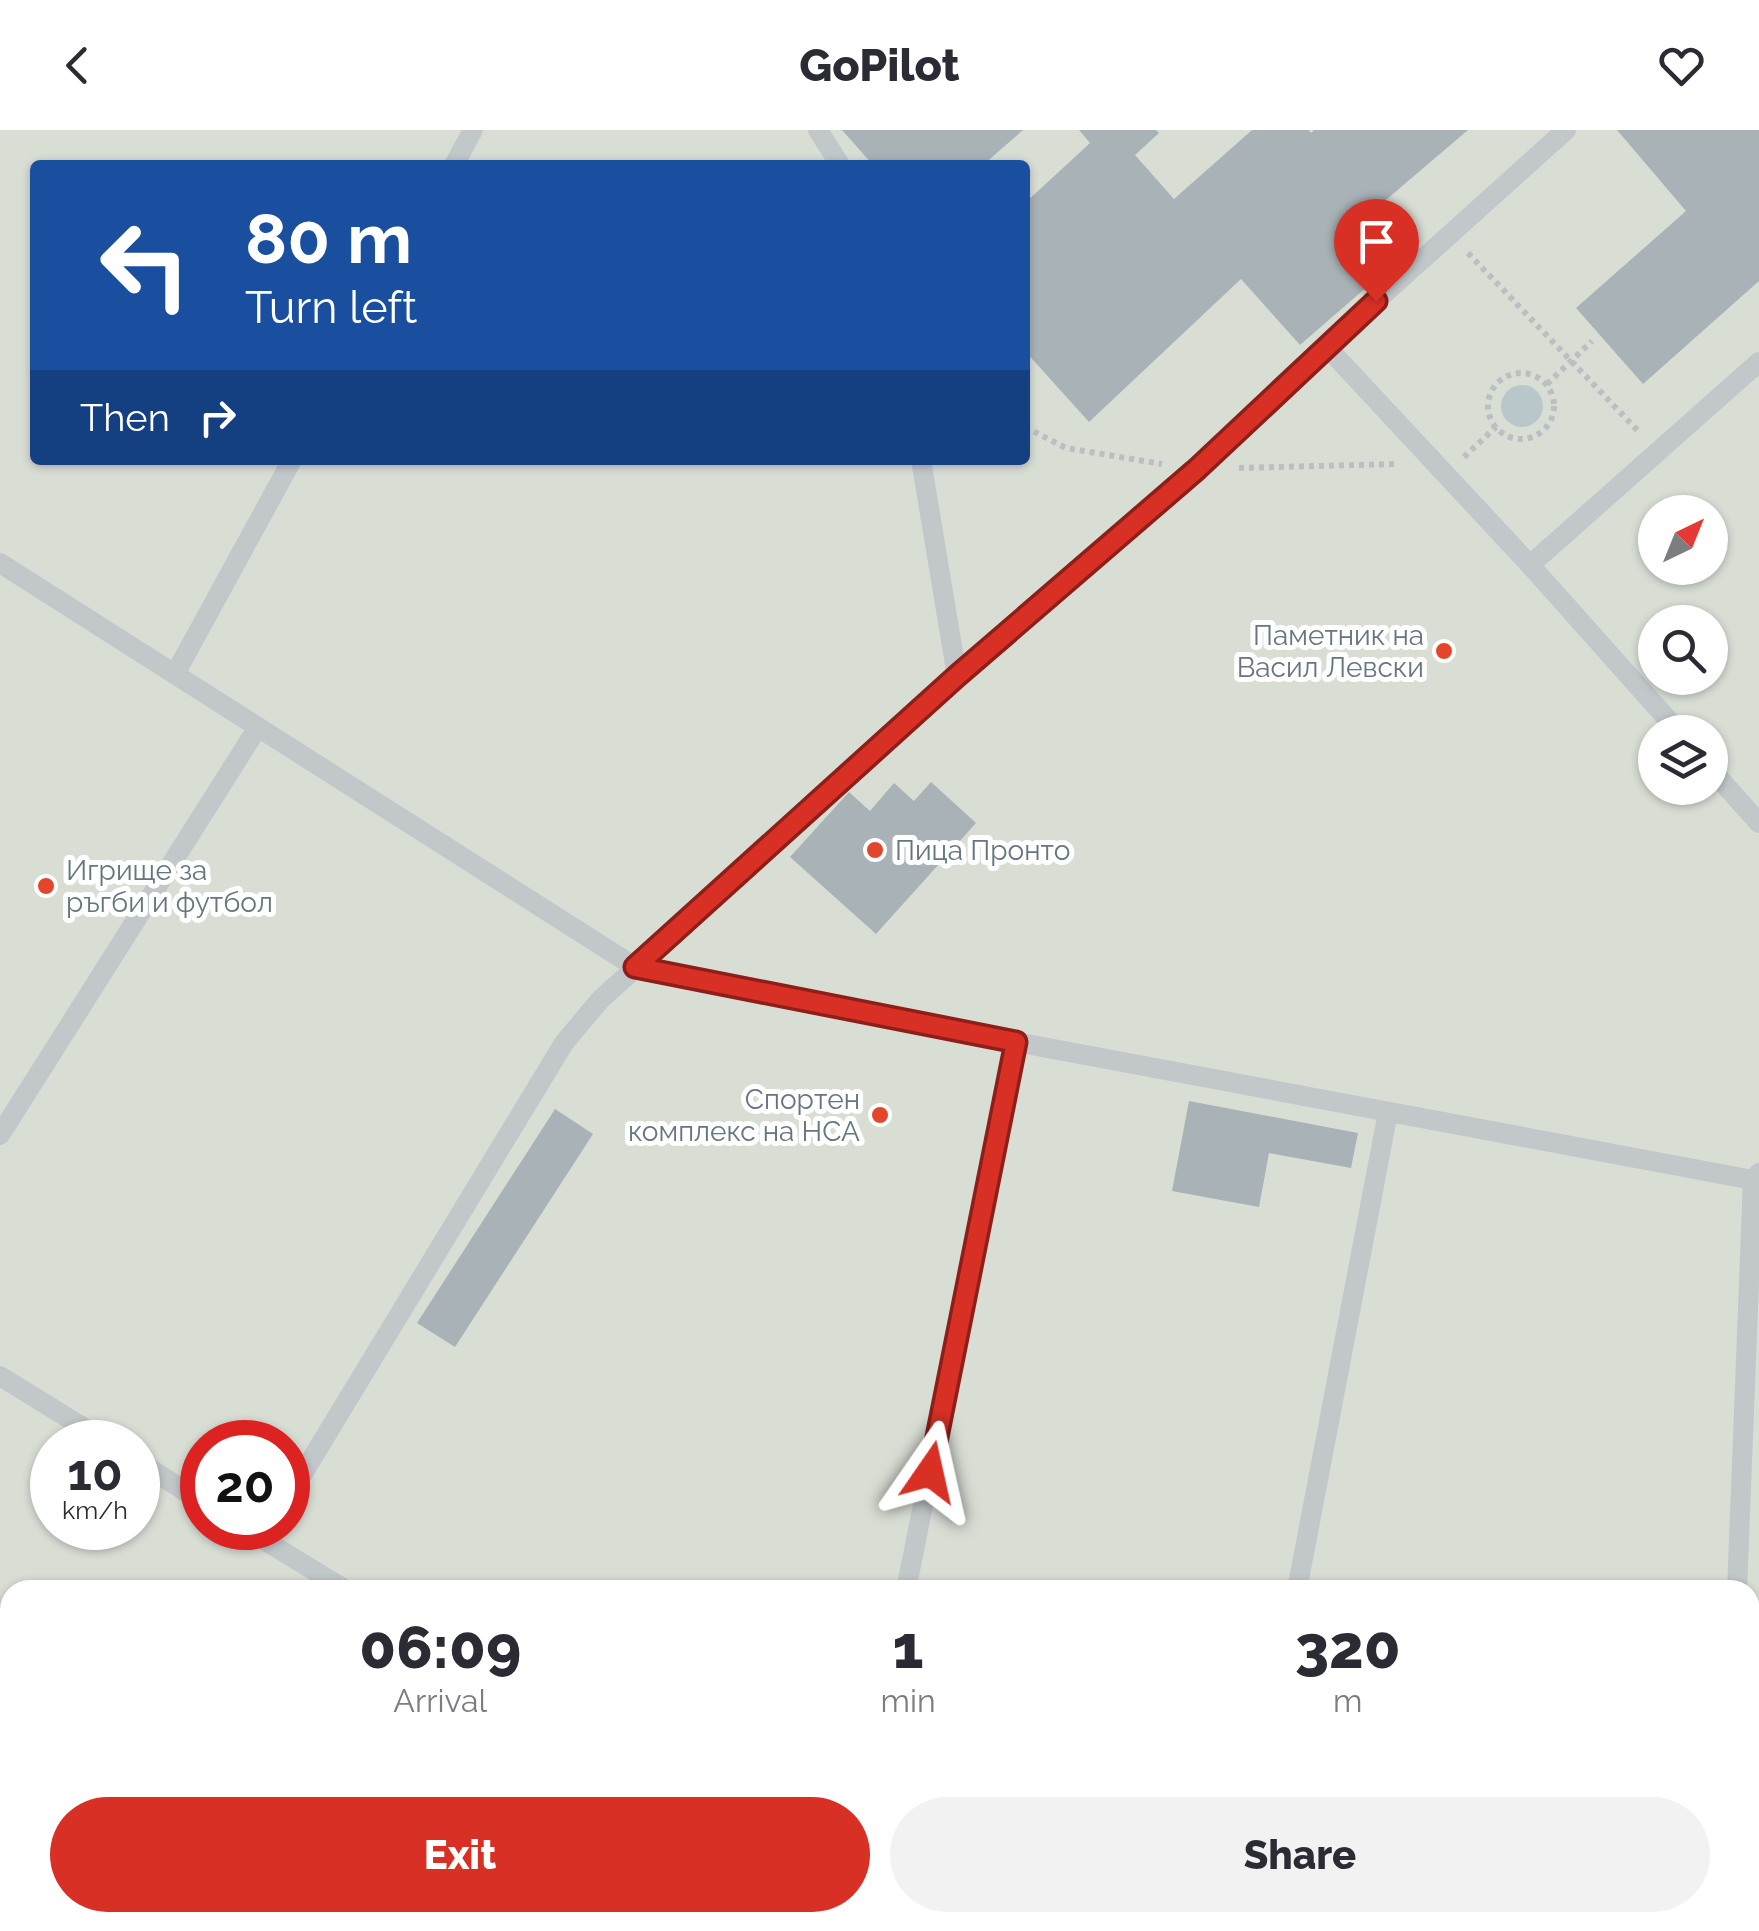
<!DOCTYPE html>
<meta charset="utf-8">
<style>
:root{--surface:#fff;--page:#f2f2f3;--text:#2b2b33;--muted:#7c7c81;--accent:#d93025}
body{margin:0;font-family:Raleway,sans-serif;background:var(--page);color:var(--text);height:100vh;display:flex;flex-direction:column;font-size:38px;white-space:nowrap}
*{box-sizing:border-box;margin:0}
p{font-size:32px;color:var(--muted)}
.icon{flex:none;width:55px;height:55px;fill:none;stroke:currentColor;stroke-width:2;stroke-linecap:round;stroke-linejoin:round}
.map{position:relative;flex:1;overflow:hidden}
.drawer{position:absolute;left:0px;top:1450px;width:1760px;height:352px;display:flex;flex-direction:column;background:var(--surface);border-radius:30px 30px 0 0;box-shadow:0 2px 8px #0004}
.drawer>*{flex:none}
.guide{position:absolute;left:30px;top:30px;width:1000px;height:305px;border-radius:10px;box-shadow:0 2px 8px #0004;background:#1a4fa0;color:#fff;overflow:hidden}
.needle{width:65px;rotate:43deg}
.tools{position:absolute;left:1638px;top:365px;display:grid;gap:20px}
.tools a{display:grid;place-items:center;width:90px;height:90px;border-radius:50%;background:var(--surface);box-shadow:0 2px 8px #0004;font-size:50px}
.speed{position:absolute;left:30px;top:1290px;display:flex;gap:20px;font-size:50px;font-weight:700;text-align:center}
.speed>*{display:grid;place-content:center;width:130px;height:130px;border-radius:50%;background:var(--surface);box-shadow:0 2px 8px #0004;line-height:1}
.speed small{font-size:25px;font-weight:400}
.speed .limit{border:15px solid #d22;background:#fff;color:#111}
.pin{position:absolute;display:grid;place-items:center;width:85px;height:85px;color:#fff;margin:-102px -42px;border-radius:50% 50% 50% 0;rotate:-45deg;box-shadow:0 0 10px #0007}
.pin .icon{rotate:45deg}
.me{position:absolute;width:110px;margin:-55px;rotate:11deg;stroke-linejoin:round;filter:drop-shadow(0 0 8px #0008)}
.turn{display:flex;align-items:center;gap:35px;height:210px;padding:0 50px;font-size:45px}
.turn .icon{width:130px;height:130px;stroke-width:2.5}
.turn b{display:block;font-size:70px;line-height:85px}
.then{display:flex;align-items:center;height:95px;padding:0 50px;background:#0003;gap:20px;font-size:38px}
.eta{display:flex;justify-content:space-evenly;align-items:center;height:170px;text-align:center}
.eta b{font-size:60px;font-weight:800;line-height:70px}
.primary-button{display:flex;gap:20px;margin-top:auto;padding:20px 50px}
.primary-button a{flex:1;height:115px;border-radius:60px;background:var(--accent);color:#fff;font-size:40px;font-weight:800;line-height:115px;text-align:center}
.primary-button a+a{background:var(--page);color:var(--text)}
header{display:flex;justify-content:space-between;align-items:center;height:130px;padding:0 50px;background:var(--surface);font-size:45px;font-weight:800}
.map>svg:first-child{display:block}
.green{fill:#d9ded5;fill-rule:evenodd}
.water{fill:#b9c7ca}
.building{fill:#a9b3b7}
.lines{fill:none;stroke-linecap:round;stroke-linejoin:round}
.path{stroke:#bcbfc1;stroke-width:6;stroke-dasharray:5 5;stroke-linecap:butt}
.service{stroke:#c2c7ca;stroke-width:20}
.route-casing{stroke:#8d1f18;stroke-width:25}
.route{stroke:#d93025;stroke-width:18}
.poi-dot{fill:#e4462b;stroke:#fff;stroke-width:4}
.labels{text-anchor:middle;stroke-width:10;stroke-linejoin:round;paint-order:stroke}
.poi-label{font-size:28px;fill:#647781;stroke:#fff;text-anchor:end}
</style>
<header><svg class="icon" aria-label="back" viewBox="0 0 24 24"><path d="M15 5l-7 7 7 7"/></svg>GoPilot<svg class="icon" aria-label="heart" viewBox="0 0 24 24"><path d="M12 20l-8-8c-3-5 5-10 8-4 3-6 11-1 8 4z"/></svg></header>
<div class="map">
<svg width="1759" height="1801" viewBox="0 0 1759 1801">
<rect width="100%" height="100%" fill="#f9f9f6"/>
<path class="green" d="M0 0H1759V1743L1750 1745V1460H10V1792L1621 1793 1599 1801H0ZM35 35H1025V330H35ZM1655 382H1710V438H1655ZM1655 492H1710V548H1655ZM1655 602H1710V658H1655ZM52 1312H138V1398H52ZM202 1312H288V1398H202Z"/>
<circle class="water" cx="1522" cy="276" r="21"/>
<g class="building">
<polygon points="842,0 1023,0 983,35 873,35"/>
<polygon points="1079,0 1156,0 1159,3 1135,25 1174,69 1252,0 1309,0 1311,3 1314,0 1468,0 1380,75 1414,116 1300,215 1241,149 1089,292 1025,221 1025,73 1090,13"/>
<polygon points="1617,0 1759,0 1759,151 1643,254 1576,178 1686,81"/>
<polygon points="931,652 976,693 876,804 790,727 849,662 870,681 894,653 914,671"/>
<polygon points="1189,971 1358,1003 1351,1038 1269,1023 1259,1077 1172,1061"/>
<polygon points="555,979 593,1004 455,1217 417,1193"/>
</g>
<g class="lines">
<g class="path">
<polyline points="1468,123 1639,302"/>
<circle cx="1521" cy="276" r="33"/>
<polyline points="1547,254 1592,211"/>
<polyline points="1025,297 1066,318 1162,334"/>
<polyline points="1464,327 1496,297"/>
<polyline points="1239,338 1397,334"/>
<polyline points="576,1794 577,1792"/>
</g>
<g class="service">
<polyline points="818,0 840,35"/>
<polyline points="1566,0 1326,216 1530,435 1679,602"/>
<polyline points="454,35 473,0"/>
<polyline points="921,330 957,546"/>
<polyline points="0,433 635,837 1016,912 1753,1050"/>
<polyline points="1530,435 1759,232"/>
<polyline points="175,544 292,330"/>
<polyline points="1710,638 1759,693"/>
<polyline points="0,1005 258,597"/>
<polyline points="0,1246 107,1312"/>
<polyline points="138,1331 202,1372"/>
<polyline points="288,1368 564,913 600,870 957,546 1197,339 1326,216"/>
<polyline points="244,1398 346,1460"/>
<polyline points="906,1460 1016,912"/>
<polyline points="1297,1460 1388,982"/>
<polyline points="1737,1460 1753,1050 1759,1043"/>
<polyline points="1732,1801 1732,1792"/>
</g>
</g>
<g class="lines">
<defs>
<polyline id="route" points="930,1342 1016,912 635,837 957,546 1197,339 1376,171"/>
</defs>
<use href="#route" class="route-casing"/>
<use href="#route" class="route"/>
</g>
<g class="poi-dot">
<circle cx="1444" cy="521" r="10"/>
<circle cx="875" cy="720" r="10"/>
<circle cx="46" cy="756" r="10"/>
<circle cx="880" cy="985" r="10"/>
</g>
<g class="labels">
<g class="poi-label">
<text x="1424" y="515">Паметник на<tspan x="1424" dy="32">Васил Левски</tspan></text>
<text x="895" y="730" text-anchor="start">Пица Пронто</text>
<text x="66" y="750" text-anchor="start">Игрище за<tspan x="66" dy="32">ръгби и футбол</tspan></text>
<text x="860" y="979">Спортен<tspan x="860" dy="32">комплекс на НСА</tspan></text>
</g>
</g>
</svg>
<div class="tools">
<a><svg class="needle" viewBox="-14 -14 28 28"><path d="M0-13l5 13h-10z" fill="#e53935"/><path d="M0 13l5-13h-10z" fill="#7c7c81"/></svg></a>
<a><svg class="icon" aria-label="search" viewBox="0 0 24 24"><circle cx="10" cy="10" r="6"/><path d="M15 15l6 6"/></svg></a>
<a><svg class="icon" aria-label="layers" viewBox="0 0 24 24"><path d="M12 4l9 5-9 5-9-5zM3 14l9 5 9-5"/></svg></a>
</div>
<div class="speed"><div>10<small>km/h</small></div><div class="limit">20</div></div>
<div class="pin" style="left:1376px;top:171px;background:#d93025"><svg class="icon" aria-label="arrive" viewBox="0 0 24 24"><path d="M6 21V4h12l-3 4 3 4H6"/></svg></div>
<svg class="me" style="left:930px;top:1342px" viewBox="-20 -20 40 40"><path d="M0-17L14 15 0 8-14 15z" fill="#d93025" stroke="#fff" stroke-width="4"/></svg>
<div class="guide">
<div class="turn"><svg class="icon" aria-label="left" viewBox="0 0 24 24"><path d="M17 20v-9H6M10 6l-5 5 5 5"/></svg><div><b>80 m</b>Turn left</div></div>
<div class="then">Then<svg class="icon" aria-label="right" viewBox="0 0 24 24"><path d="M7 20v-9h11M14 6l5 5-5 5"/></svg></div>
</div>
<section class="drawer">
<div class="eta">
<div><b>06:09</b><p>Arrival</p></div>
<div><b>1</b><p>min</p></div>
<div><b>320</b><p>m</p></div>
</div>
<div class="primary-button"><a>Exit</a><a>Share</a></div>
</section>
</div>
